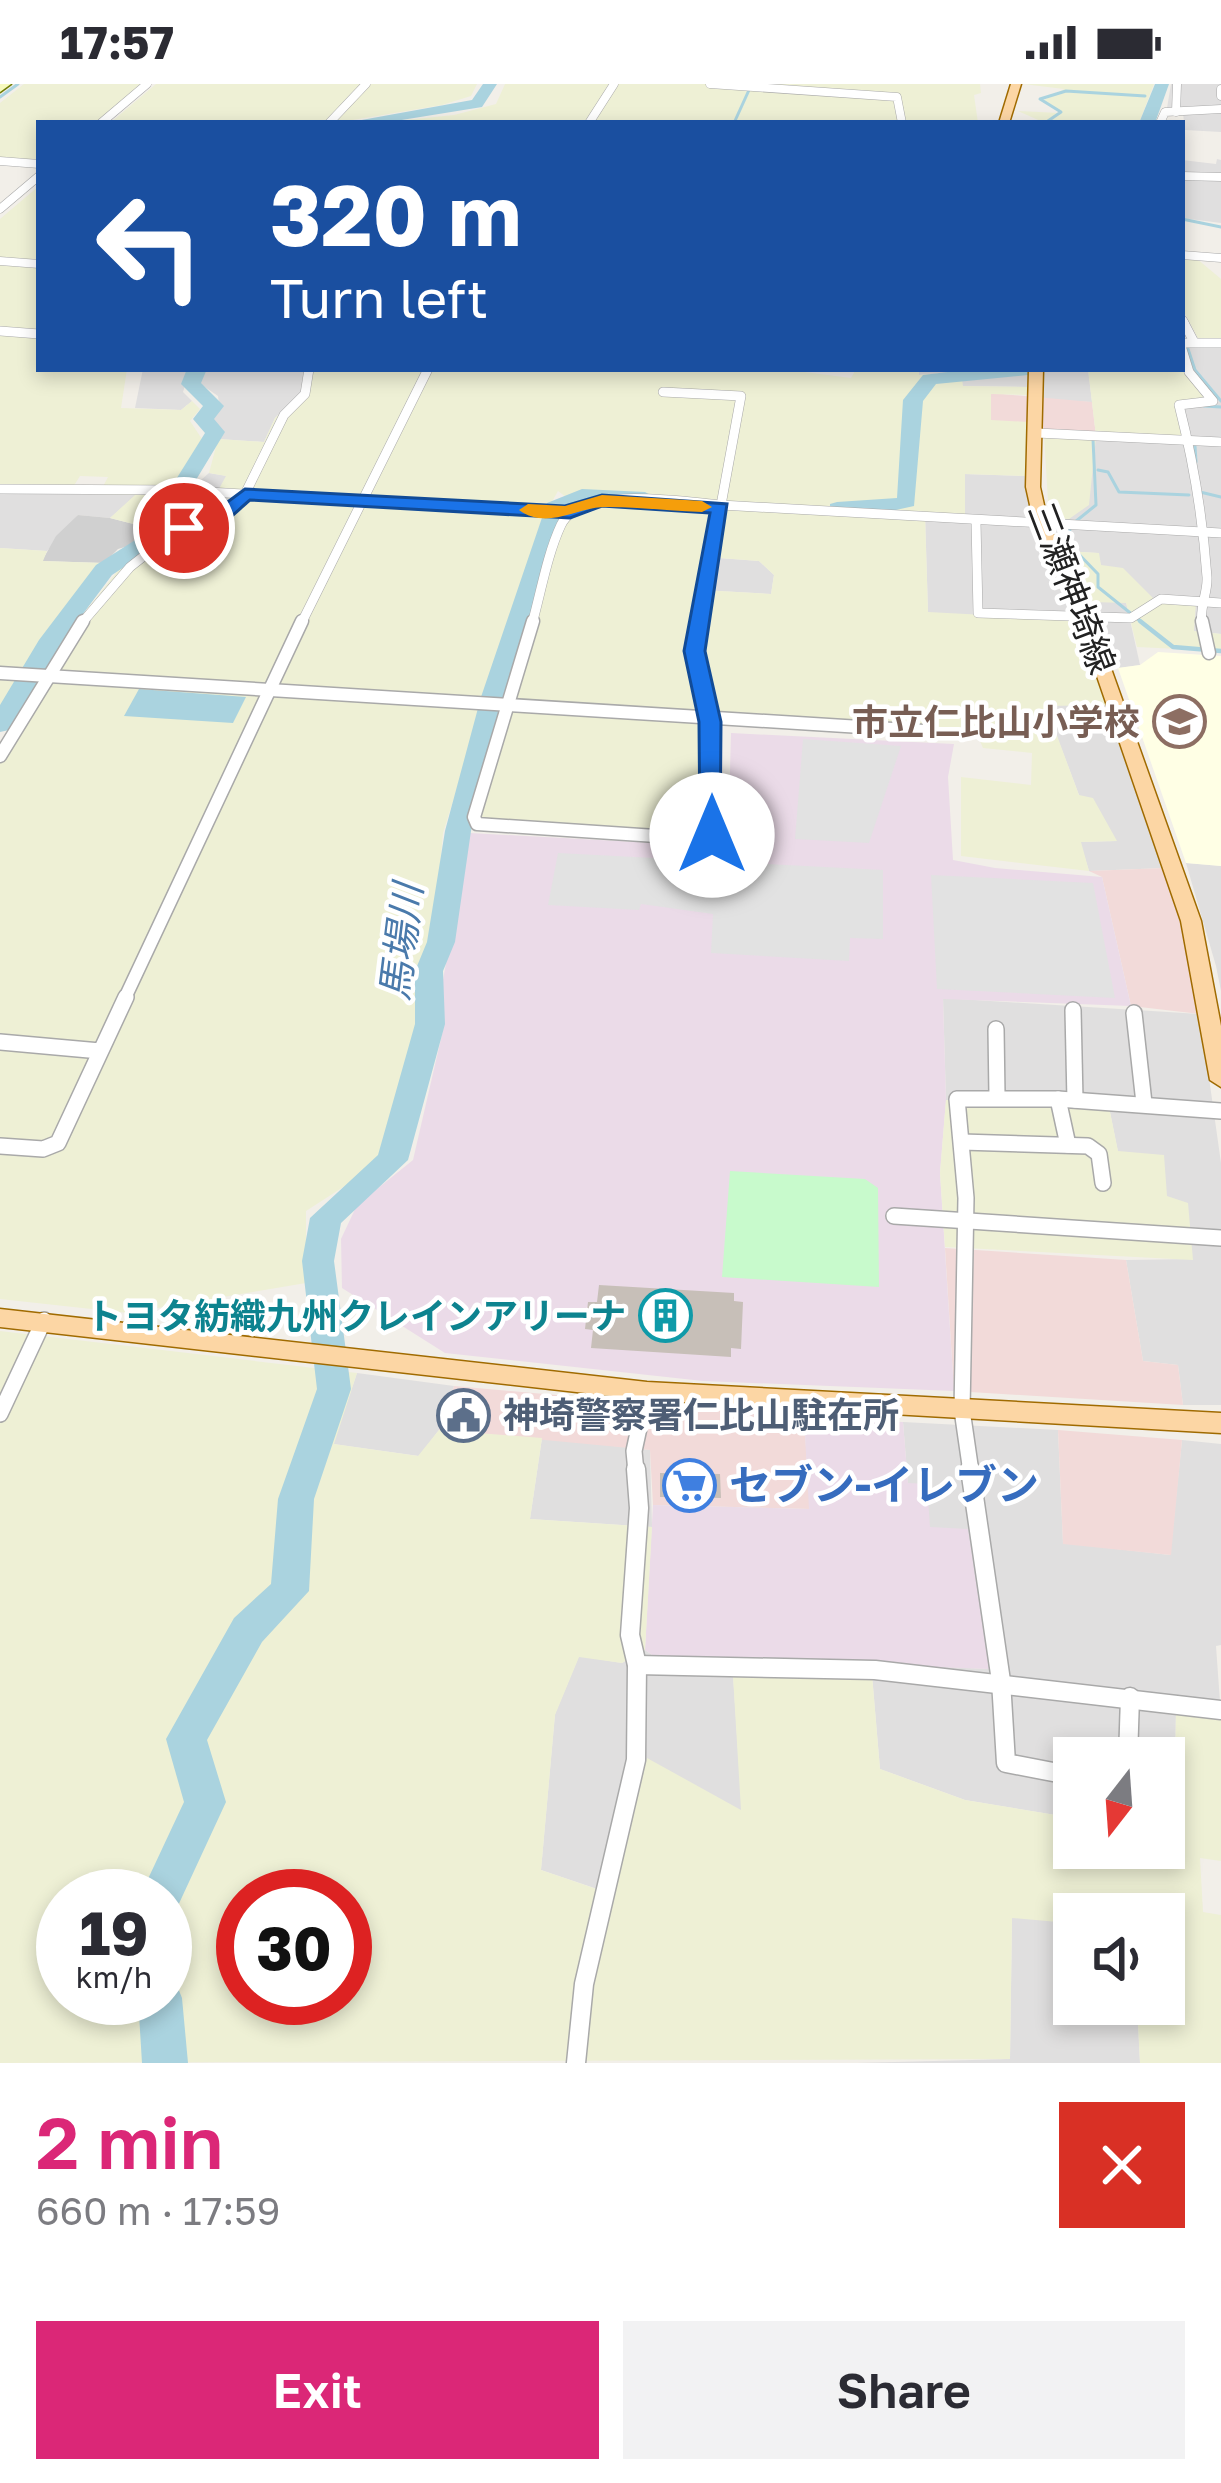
<!DOCTYPE html>
<meta charset="utf-8">
<style>
:root{--surface:#fff;--page:#f2f2f3;--text:#2b2b33;--muted:#7c7c81;--accent:#db2777}
body{margin:0;font-family:"Golos Text","Noto Sans JP",sans-serif;background:var(--page);color:var(--text);height:100vh;display:flex;flex-direction:column;font-size:45px;white-space:nowrap}
*{box-sizing:border-box;margin:0}
p{font-size:39px;color:var(--muted)}
.icon{flex:none;width:66px;height:66px;fill:none;stroke:currentColor;stroke-width:2;stroke-linecap:round;stroke-linejoin:round}
.map{position:relative;height:1979px;overflow:hidden}
.panel{display:flex;flex-direction:column;background:var(--surface);flex:1}
.panel>*{flex:none}
.banner{position:absolute;left:36px;top:36px;width:1149px;height:252px;border-radius:0px;box-shadow:0 6px 18px #0003;background:#1a4fa0;color:#fff;overflow:hidden}
.needle{width:78px;rotate:197deg}
.tools{position:absolute;left:1053px;top:1653px;display:grid;gap:24px}
.tools a{display:grid;place-items:center;width:132px;height:132px;border-radius:0px;background:var(--surface);box-shadow:0 6px 18px #0003;font-size:60px}
.speed{position:absolute;left:36px;top:1785px;display:flex;gap:24px;font-size:60px;font-weight:700;text-align:center}
.speed>*{display:grid;place-content:center;width:156px;height:156px;border-radius:50%;background:var(--surface);box-shadow:0 6px 18px #0003;line-height:1}
.speed small{font-size:30px;font-weight:400}
.speed .limit{border:18px solid #d22;background:#fff;color:#111}
.pin{position:absolute;display:grid;place-items:center;width:102px;height:102px;color:#fff;margin:-51px;border:6px solid #fff;border-radius:50%;box-shadow:0 3px 12px #0007}
.me{position:absolute;width:132px;margin:-66px;rotate:0deg;stroke-linejoin:round;filter:drop-shadow(0 0 9px #0008)}
.turn{display:flex;align-items:center;gap:42px;height:252px;padding:0 36px;font-size:54px}
.turn .icon{width:156px;height:156px;stroke-width:2.5}
.turn b{display:block;font-size:84px;line-height:102px}
.round{display:grid;place-items:center;flex:none;width:126px;height:126px;border-radius:0px;background:var(--page)}
.head{display:flex;align-items:center;justify-content:space-between;height:204px;padding:0 36px}
h1{font-size:72px;font-weight:600;line-height:90px;color:var(--accent)}
.cta{display:flex;gap:24px;margin-top:auto;padding:24px 36px}
.cta a{flex:1;height:138px;border-radius:0px;background:var(--accent);color:#fff;font-size:48px;font-weight:600;line-height:138px;text-align:center}
.cta a+a{background:var(--page);color:var(--text)}
.status{display:flex;justify-content:space-between;align-items:center;height:84px;padding:0 60px;background:var(--surface);direction:ltr}
.status svg{height:33px;fill:currentColor}
.map>svg:first-child{display:block}
.residential{fill:#e0dfdf}
.commercial{fill:#f2dad9}
.industrial{fill:#ebdbe8}
.education{fill:#ffffe5}
.religious{fill:#d0d0d0}
.farmland{fill:#eef0d5;fill-rule:evenodd}
.park{fill:#c8facc}
.parking{fill:#e2e2e2}
.water{fill:#aad3df}
.lines{fill:none;stroke-linecap:round;stroke-linejoin:round}
.stream-far1{stroke:#aad3df;stroke-width:3}
.stream{stroke:#aad3df;stroke-width:4.5}
.river{fill:#aad3df;fill-rule:evenodd}
.building{fill:#c7bfb8}
.street-far4-casing{stroke:#a9a9a9;stroke-width:9}
.street-far3-casing{stroke:#a9a9a9;stroke-width:10}
.street-far2-casing{stroke:#a9a9a9;stroke-width:15}
.street-far1-casing{stroke:#a9a9a9;stroke-width:18}
.street-casing{stroke:#a9a9a9;stroke-width:21}
.secondary-casing{stroke:#707d05;stroke-width:3}
.primary-casing{stroke:#a06b00;stroke-width:3}
.street-far4{stroke:#fff;stroke-width:8}
.street-far3{stroke:#fff;stroke-width:9}
.street-far2{stroke:#fff;stroke-width:12}
.street-far1{stroke:#fff;stroke-width:15}
.street{stroke:#fff;stroke-width:18}
.secondary{fill:#f7fabf;fill-rule:evenodd}
.primary{fill:#fcd6a4;fill-rule:evenodd}
.route{fill:#1a73e8;stroke:#114b97;stroke-width:3}
.slow{fill:#f59e0b}
.labels{text-anchor:middle;stroke-width:9;stroke-linejoin:round;paint-order:stroke}
.street-label{font-size:36px;fill:#222;stroke:#fff}
.education-label{font-size:36px;font-weight:bold;fill:#785e54;stroke:#fff;text-anchor:end}
.culture-label{font-size:36px;font-weight:bold;fill:#0d838f;stroke:#fff;text-anchor:end}
.service-label{font-size:36px;font-weight:bold;fill:#4e5e75;stroke:#fff;text-anchor:start}
.water-label{font-size:39px;font-style:italic;fill:#4a7aab;stroke:#fff}
.near-shop-label{font-size:42px;font-weight:bold;fill:#366cbe;stroke:#fff;text-anchor:start}
</style>
<div class="status"><b>17:57</b><svg viewBox="0 0 49 12"><path d="M0 12V9h3v3zM5 12V6h3v6zM10 12V3h3v9zM15 12V0h3v12zM26 1h20v11H26zM47 4h2v5h-2z"/></svg></div>
<div class="map">
<svg width="1221" height="1979" viewBox="0 0 1221 1979">
<rect width="100%" height="100%" fill="#f2efe9"/>
<g class="residential">
<polygon points="1171,0 1221,0 1221,48 1185,46 1183,29 1166,30"/>
<polygon points="1217,75 1221,76 1221,139 1182,134 1182,76 1216,80"/>
<polygon points="1182,260 1221,261 1221,550 1194,547 1101,482 1098,469 1065,467 1049,434 1069,435 1096,352 1175,317 1207,317 1185,288"/>
<polygon points="143,285 190,285 183,308 192,317 181,326 135,324"/>
<polygon points="202,285 304,285 301,309 275,334 264,358 218,355 223,346 212,335 220,326 218,312 199,299"/>
<polygon points="919,285 977,285 994,290 1088,285 1092,318 1029,315 1028,303 962,302 960,288 918,291"/>
<polygon points="209,389 227,392 233,414 202,442 173,440 177,417"/>
<polygon points="964,390 1027,392 1034,442 1077,536 928,529 925,430"/>
<polygon points="0,409 136,411 110,434 78,431 47,467 0,464"/>
<polygon points="706,473 759,477 774,491 771,510 700,506"/>
<polygon points="1093,518 1126,518 1140,581 1118,584"/>
<polygon points="1045,621 1108,621 1164,784 1089,787 1080,758 1115,757 1079,711"/>
<polygon points="1186,779 1221,782 1221,907 1216,882"/>
<polygon points="943,914 1200,930 1221,1079 1221,1321 1183,1321 1178,1281 1143,1277 1126,1176 1192,1175 1167,1112 1118,1068 1109,1023 946,1016"/>
<polygon points="357,1289 454,1302 439,1346 419,1372 333,1360"/>
<polygon points="903,1338 1058,1346 1063,1459 1170,1471 1182,1356 1221,1360 1221,1561 1216,1562 1221,1632 1176,1626 1174,1750 1164,1749 1164,1674 1074,1674 1074,1734 965,1716 880,1685 871,1579 987,1585 908,1400"/>
<polygon points="542,1354 650,1366 652,1443 530,1435"/>
<polygon points="645,1566 655,1573 732,1575 742,1728 615,1811 541,1786 555,1630 579,1572 622,1579"/>
<polygon points="1012,1833 1069,1838 1074,1920 1137,1920 1140,1979 857,1979 1010,1975"/>
</g>
<g class="commercial">
<polygon points="991,309 1092,318 1096,352 1029,351 990,336"/>
<polygon points="1164,784 1181,838 1200,930 1131,922 1102,793 1089,787"/>
<polygon points="945,1164 1126,1176 1143,1277 1178,1281 1183,1321 954,1307"/>
<polygon points="454,1302 804,1333 810,1425 653,1421 650,1366 439,1346"/>
<polygon points="1058,1346 1182,1356 1171,1471 1063,1460"/>
</g>
<g class="industrial">
<polygon points="731,649 954,660 948,693 953,776 995,784 1102,793 1131,922 943,915 946,1016 940,1089 954,1307 703,1297 445,1269 342,1204 341,1155 357,1121 413,1076 443,946 442,901 470,749 728,763"/>
<polygon points="804,1333 903,1338 908,1399 927,1400 930,1443 968,1445 989,1585 655,1573 645,1566 653,1421 809,1425"/>
</g>
<polygon class="education" points="1158,568 1221,572 1221,782 1186,779 1118,584 1140,581"/>
<polygon class="religious" points="78,431 110,434 149,444 135,460 118,465 104,479 42,477 56,452"/>
<g class="farmland">
<polygon points="24,0 141,0 96,39 39,39 39,78 0,75 0,19"/>
<polygon points="156,0 362,0 324,39 110,39"/>
<polygon points="371,0 477,0 471,12 442,21 335,39"/>
<polygon points="505,0 980,0 981,9 974,11 978,39 376,39 454,31 496,20"/>
<polygon points="1023,0 1154,0 1139,39 1045,39 1018,27 1060,29 1044,16 1064,5"/>
<polygon points="39,102 39,247 0,244 0,135"/>
<polygon points="1182,173 1196,174 1221,195 1221,261 1201,260 1182,224"/>
<polygon points="0,250 39,252 39,285 127,285 121,324 181,326 192,317 200,325 190,337 202,355 149,444 110,434 135,411 99,410 108,393 80,392 73,403 0,401"/>
<polygon points="1182,277 1209,317 1176,318 1185,361 1096,353 1089,421 1069,435 1049,434 1044,351 1096,352 1088,285 1182,285"/>
<path d="M304 285H781L851 294 856 285H919V291L961 288 963 302 1029 303V311L991 310V336L1028 338 1027 392 965 390V433L925 431 928 528 1077 536 1108 621 1046 622 1079 711 1093 714 1117 757 1081 758 1089 787 961 772V693L1031 701 1032 669 983 664 977 650 718 639 719 759 464 745 561 433 574 419 558 407 541 437 443 749 433 860 412 892 420 940 379 1080 306 1127V1199L128 1229 0 1215V662L64 554 127 475 158 460 173 440 202 442 231 415 215 412 226 392 209 389 218 355 264 358 275 334 301 309ZM706 473 759 477 774 491 771 510 701 506Z"/>
<polygon points="0,464 47,467 43,477 104,479 41,556 0,625"/>
<polygon points="1065,467 1099,469 1101,481 1123,484 1156,517 1196,519 1194,547 1221,550 1221,567 1137,563 1126,519 1093,518"/>
<polygon points="946,1016 1109,1023 1118,1067 1164,1071 1167,1112 1188,1119 1193,1176 945,1163 940,1089"/>
<path d="M0 1247 357 1289 334 1360 418 1372 439 1346 542 1354 530 1435 652 1443 645 1566 622 1579 579 1573 555 1631 541 1786 614 1811 647 1674 741 1726 732 1575 871 1579 880 1685 965 1716 1074 1734V1764H1164V1749H1174L1176 1626 1221 1632V1777L1200 1774 1203 1828 1221 1831V1979H1140L1137 1920H1164V1830H1074V1905L1069 1839 1012 1834 1010 1975 0 1979ZM63 1812H165V1914H63ZM243 1812H345V1914H243Z"/>
</g>
<polygon class="park" points="730,1087 865,1095 878,1104 879,1203 722,1193"/>
<g class="parking">
<polygon points="803,655 901,662 869,759 795,755"/>
<polygon points="558,769 883,786 883,855 850,854 849,877 711,869 713,830 641,820 639,826 548,821"/>
<polygon points="931,791 1093,799 1115,914 937,905"/>
</g>
<polygon class="water" points="139,605 246,613 233,639 124,632"/>
<g class="lines">
<g class="stream-far1">
<polyline points="0,13 18,0"/>
<polyline points="734,39 749,6"/>
<polyline points="1045,39 1061,28 1040,15 1066,7 1145,12"/>
<polyline points="1182,135 1221,143"/>
<polyline points="1187,262 1195,286 1221,317"/>
<polyline points="1204,322 1221,323"/>
<polyline points="1093,355 1096,421 1070,442 1069,460 1098,490 1098,503 1144,540"/>
<polyline points="1195,362 1196,378"/>
<polyline points="1098,386 1108,388 1119,408 1189,411"/>
<polyline points="1200,408 1221,413"/>
</g>
<polyline class="stream" points="1140,537 1173,563 1221,567"/>
<g class="river">
<polygon points="483,0 497,0 482,23 383,39 345,39 472,16"/>
<polygon points="1155,0 1169,0 1155,39 1139,39"/>
<polygon points="187,285 207,285 201,299 224,322 214,335 225,348 156,462 112,491 62,558 9,646 0,648 0,621 39,556 96,481 140,453 205,349 193,335 203,322 181,300"/>
<polygon points="972,285 1038,285 1028,291 936,300 923,317 914,422 873,431 830,428 830,420 837,418 897,414 903,316 923,291"/>
<path d="M582 405 645 408 656 414C634 430 594 414 567 423L505 613 471 747 455 858 443 887 445 940 408 1076 341 1139 334 1177 351 1305 314 1415 309 1507 262 1558 207 1656 226 1718 176 1826 165 1831V1812H140L184 1718 166 1655 234 1534 271 1500 278 1415 317 1305 302 1177 310 1134 378 1071 415 940V887L427 858 445 747 481 613 547 419Z"/>
<polygon points="165,1894 176,1899 182,1914 188,1979 142,1979 138,1914 165,1914"/>
</g>
</g>
<g class="building">
<polygon points="599,1201 734,1209 734,1217 743,1218 741,1265 731,1264 731,1273 591,1264 593,1246 585,1245 588,1218 597,1218"/>
<polygon points="660,1389 720,1390 721,1414 660,1413"/>
</g>
<g class="lines">
<defs>
<g id="street-far4">
<polyline points="710,0 897,13 902,39"/>
<polyline points="1221,5 1221,12"/>
<polyline points="1176,28 1177,0"/>
<polyline points="101,39 147,0"/>
<polyline points="329,39 366,0"/>
<polyline points="589,39 614,0"/>
<polyline points="1160,39 1165,28 1221,25"/>
<polyline points="0,77 39,80"/>
<polyline points="1182,92 1221,93"/>
<polyline points="0,125 39,92"/>
<polyline points="1182,171 1221,174"/>
<polyline points="0,177 39,180"/>
<polyline points="1182,235 1185,240"/>
</g>
<g id="street-far3">
<polyline points="1183,237 1194,258"/>
<polyline points="0,247 39,250"/>
<polyline points="1182,259 1221,259"/>
<path d="M1182 265 1189 288 1213 317 1179 321C1193 376 1203 436 1207 493 1208 509 1199 523 1202 540"/>
<polyline points="663,308 741,312 721,421"/>
<polyline points="1037,349 1221,358"/>
<polyline points="0,405 174,406 570,429"/>
<polyline points="721,421 1221,449"/>
<polyline points="976,438 978,529 1131,534 1161,515 1221,519"/>
<polyline points="81,540 130,483 173,449 203,446 245,410 284,331 305,310 309,285"/>
<polyline points="301,540 428,285"/>
<path d="M532 540C541 508 547 471 561 441 581 400 683 418 721 421"/>
<polyline points="699,540 721,421"/>
</g>
<g id="street-far2">
<polyline points="533,537 474,733 477,740 700,755 711,751 710,638 694,567 700,537"/>
<polyline points="1202,537 1209,569"/>
<polyline points="0,589 924,647"/>
<polyline points="0,672 83,537"/>
<polyline points="124,916 302,537"/>
</g>
<g id="street-far1">
<polyline points="1073,926 1075,1016"/>
<polyline points="1134,929 1144,1019"/>
<polyline points="996,945 997,1012"/>
<polyline points="0,958 100,967"/>
<polyline points="1058,1015 1068,1061"/>
<polyline points="962,1058 1088,1062 1099,1070 1103,1099"/>
<polyline points="0,1062 43,1065 58,1059 126,913"/>
<polyline points="894,1132 1221,1154"/>
<polyline points="0,1330 44,1236"/>
<polyline points="636,1388 634,1367 647,1307"/>
<polyline points="971,1388 962,1326 966,1114 957,1015 1058,1015 1221,1027"/>
</g>
<g id="street">
<polyline points="970,1385 1001,1597 1006,1679 1074,1692"/>
<polyline points="637,1581 875,1586 1221,1626"/>
<polyline points="1128,1674 1130,1613"/>
<polyline points="576,1979 584,1900 636,1676 637,1581 630,1551 639,1424 636,1385"/>
</g>
<polygon id="secondary" points="0,0 11,0 0,8"/>
<g id="primary">
<polygon points="1011,0 1021,0 1009,39 999,39"/>
<polygon points="1029,285 1043,285 1040,403 1048,439 1093,534 1201,837 1221,942 1221,1003 1210,996 1181,837 1077,534 1034,439 1026,403"/>
<polygon points="0,1225 647,1298 1221,1329 1221,1349 647,1316 0,1243"/>
</g>
</defs>
<use href="#street-far4" class="street-far4-casing"/>
<use href="#street-far3" class="street-far3-casing"/>
<use href="#street-far2" class="street-far2-casing"/>
<use href="#street-far1" class="street-far1-casing"/>
<use href="#street" class="street-casing"/>
<use href="#secondary" class="secondary-casing"/>
<use href="#primary" class="primary-casing"/>
<use href="#street-far4" class="street-far4"/>
<use href="#street-far3" class="street-far3"/>
<use href="#street-far2" class="street-far2"/>
<use href="#street-far1" class="street-far1"/>
<use href="#street" class="street"/>
<use href="#secondary" class="secondary"/>
<use href="#primary" class="primary"/>
</g>
<path class="route" d="M245 405 565 422 602 411 727 420 705 567 721 638 720 756 712 758 700 751 699 638 684 567 710 429 602 422 570 434 250 416C227 435 204 465 174 444L184 438 198 440Z"/>
<path class="slow" d="M602 411 702 417 712 423 702 428C671 427 639 423 607 423 579 422 548 447 519 426L528 420 565 422Z"/>
<defs>
<symbol id="school-ring" viewBox="-11 -11 22 22"><circle r="9.5" fill="#fff" stroke="#8d6e63" stroke-width="1.5"/><path d="M0-5L7-2L0 1L-7-2ZM-4 1L0 2.5L4 1V4Q0 6-4 4Z" fill="#8d6e63"/></symbol>
<symbol id="building-ring" viewBox="-11 -11 22 22"><circle r="9.5" fill="#fff" stroke="#0f9aa8" stroke-width="1.5"/><path d="M-4-6H4V6H1V3H-1V6H-4ZM-2.5-4.3h1.7v1.8h-1.7ZM.8-4.3h1.7v1.8H.8ZM-2.5-1h1.7V.8h-1.7ZM.8-1h1.7V.8H.8Z" fill="#0f9aa8"/></symbol>
<symbol id="civic-ring" viewBox="-11 -11 22 22"><circle r="9.5" fill="#fff" stroke="#5c6f8a" stroke-width="1.5"/><path d="M-.6-6.5H3V-4.5H.6V-3L4-1V1h2V6H-6V1h2V-1L-.6-3ZM-1.2 2.5V6h2.4V2.5Z" fill="#5c6f8a"/></symbol>
<symbol id="supermarket-ring" viewBox="-11 -11 22 22"><circle r="9.5" fill="#fff" stroke="#3f7fe0" stroke-width="1.5"/><path d="M-6-5.5h2.5l.6 2H6L4.5 2H-2.5L-4.4-4H-6ZM-1.5 3.2a1.3 1.3 0 1 0 .1 0ZM3 3.2a1.3 1.3 0 1 0 .1 0Z" fill="#3f7fe0"/></symbol>
</defs>
<g fill-rule="evenodd">
<use href="#school-ring" x="1150" y="608" width="59" height="59"/>
<use href="#building-ring" x="636" y="1202" width="59" height="59"/>
<use href="#civic-ring" x="434" y="1302" width="59" height="59"/>
<use href="#supermarket-ring" x="660" y="1372" width="59" height="59"/>
</g>
<g class="labels">
<g class="street-label">
<text transform="translate(1072 504) rotate(69)" y="13">三瀬神埼線</text>
</g>
<g class="education-label">
<text x="1140" y="651">市立仁比山小学校</text>
</g>
<g class="culture-label">
<text x="626" y="1245">トヨタ紡織九州クレインアリーナ</text>
</g>
<g class="service-label">
<text x="503" y="1344">神埼警察署仁比山駐在所</text>
</g>
<g class="water-label">
<text transform="translate(401 858) rotate(-83)" y="14">馬場川</text>
</g>
<g class="near-shop-label">
<text x="729" y="1416">セブン-イレブン</text>
</g>
</g>
</svg>
<div class="tools">
<a><svg class="needle" viewBox="-14 -14 28 28"><path d="M0-13l5 13h-10z" fill="#e53935"/><path d="M0 13l5-13h-10z" fill="#7c7c81"/></svg></a>
<a><svg class="icon" aria-label="sound" viewBox="0 0 24 24"><path d="M4 9h4l5-4v14l-5-4H4zM17 9q2 3 0 6"/></svg></a>
</div>
<div class="speed"><div>19<small>km/h</small></div><div class="limit">30</div></div>
<div class="pin" style="left:184px;top:444px;background:#d93025"><svg class="icon" aria-label="arrive" viewBox="0 0 24 24"><path d="M6 21V4h12l-3 4 3 4H6"/></svg></div>
<svg class="me" style="left:712px;top:751px" viewBox="-20 -20 40 40"><circle r="19" fill="#fff"/><path d="M0-13L10 11 0 6-10 11z" fill="#1a73e8"/></svg>
<div class="banner">
<div class="turn"><svg class="icon" aria-label="left" viewBox="0 0 24 24"><path d="M17 20v-9H6M10 6l-5 5 5 5"/></svg><div><b>320 m</b>Turn left</div></div>
</div>
</div>
<section class="panel">
<div class="head"><div><h1>2 min</h1><p>660 m · 17:59</p></div><a class="round" style="background:#d93025;color:#fff"><svg class="icon" aria-label="close" viewBox="0 0 24 24"><path d="M6 6l12 12M18 6L6 18"/></svg></a></div>
<div class="cta"><a>Exit</a><a>Share</a></div>
</section>
